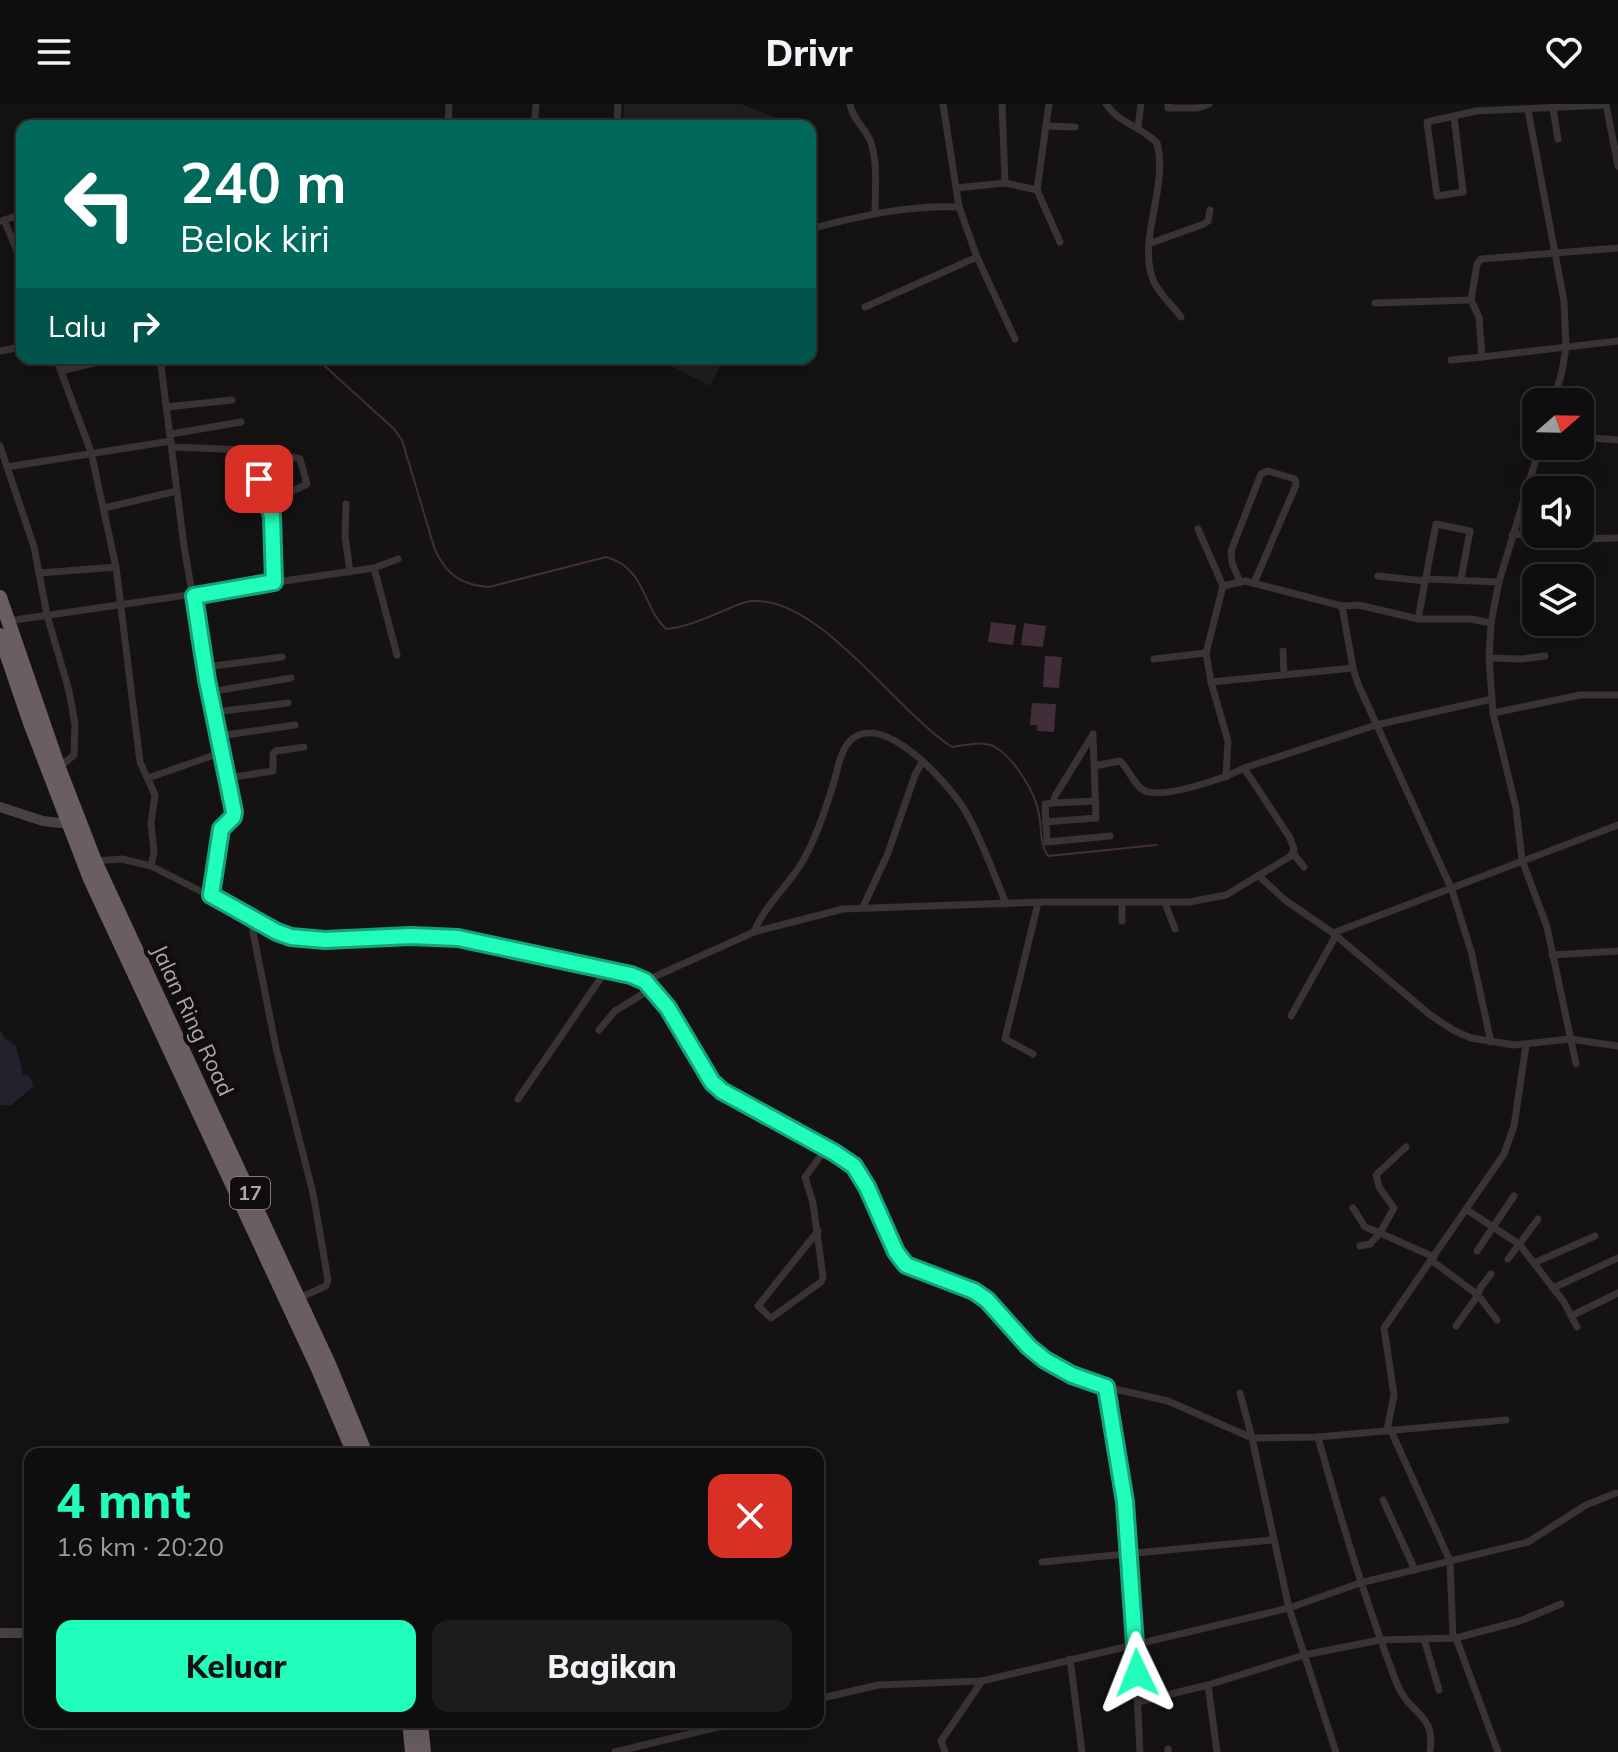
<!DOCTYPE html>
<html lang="id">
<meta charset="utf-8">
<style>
:root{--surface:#0f0e0e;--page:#1d1c1c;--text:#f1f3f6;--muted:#9b9c9e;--line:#2f2e2e;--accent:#21fdba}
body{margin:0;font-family:Mulish,sans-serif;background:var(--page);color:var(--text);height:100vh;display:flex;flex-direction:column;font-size:30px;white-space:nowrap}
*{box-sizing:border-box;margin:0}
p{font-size:26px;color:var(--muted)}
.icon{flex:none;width:44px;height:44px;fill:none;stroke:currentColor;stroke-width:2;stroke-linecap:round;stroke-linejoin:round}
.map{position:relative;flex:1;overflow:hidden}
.panel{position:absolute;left:24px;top:1344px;width:800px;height:280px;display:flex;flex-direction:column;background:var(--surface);border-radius:16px;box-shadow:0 8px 32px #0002,0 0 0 2px var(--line)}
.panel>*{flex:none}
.guide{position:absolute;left:16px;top:16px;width:800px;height:244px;border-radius:16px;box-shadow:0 8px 32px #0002,0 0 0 2px var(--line);background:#00695c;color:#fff;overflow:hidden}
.needle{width:52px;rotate:70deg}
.tools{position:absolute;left:1522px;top:284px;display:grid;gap:16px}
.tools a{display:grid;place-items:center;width:72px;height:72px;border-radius:16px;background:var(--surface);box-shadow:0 8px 32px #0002,0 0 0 2px var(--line);font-size:40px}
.pin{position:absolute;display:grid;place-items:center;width:68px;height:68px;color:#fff;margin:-34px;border-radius:16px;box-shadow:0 4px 12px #0006}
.me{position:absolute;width:88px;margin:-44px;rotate:358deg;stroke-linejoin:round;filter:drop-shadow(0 0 6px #0008)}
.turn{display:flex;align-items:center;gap:28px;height:168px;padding:0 32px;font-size:36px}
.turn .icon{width:104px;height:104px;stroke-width:2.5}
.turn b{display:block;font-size:56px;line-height:68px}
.then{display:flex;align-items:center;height:76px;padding:0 32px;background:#0003;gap:16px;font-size:30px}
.round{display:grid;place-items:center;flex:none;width:84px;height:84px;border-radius:16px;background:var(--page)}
.overview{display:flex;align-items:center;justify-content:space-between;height:136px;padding:0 32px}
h1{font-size:48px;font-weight:800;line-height:60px;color:var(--accent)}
.action{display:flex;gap:16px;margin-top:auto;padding:16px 32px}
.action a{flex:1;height:92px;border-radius:16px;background:var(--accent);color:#111;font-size:32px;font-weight:800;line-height:92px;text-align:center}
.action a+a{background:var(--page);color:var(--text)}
header{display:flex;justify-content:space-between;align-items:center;height:104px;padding:0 32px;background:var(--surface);font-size:36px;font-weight:800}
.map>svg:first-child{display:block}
.built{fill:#211e1e}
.green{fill:#23222c}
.water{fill:#422e38}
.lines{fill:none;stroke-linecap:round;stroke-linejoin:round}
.stream{stroke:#422e38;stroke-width:2}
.street{stroke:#393333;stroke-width:7}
.secondary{stroke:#494042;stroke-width:10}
.highway{stroke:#6a5e61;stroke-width:14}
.route-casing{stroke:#15a479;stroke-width:20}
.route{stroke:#21fdba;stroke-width:14}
.labels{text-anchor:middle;stroke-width:8;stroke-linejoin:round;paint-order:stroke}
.shield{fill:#0f0d0d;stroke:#837579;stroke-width:2}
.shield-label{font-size:20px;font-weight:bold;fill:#b5a2a7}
.street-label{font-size:22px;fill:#b5a2a7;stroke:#0f0d0d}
</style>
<header><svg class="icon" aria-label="menu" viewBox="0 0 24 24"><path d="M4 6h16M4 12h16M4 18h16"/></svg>Drivr<svg class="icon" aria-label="heart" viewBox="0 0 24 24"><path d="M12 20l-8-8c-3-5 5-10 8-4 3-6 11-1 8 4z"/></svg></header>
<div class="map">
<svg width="1618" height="1648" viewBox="0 0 1618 1648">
<rect width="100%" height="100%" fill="#141212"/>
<g class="built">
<polygon points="624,0 741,0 782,16 781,22 623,22"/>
<polygon points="656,254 724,254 710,282"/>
</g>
<polygon class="green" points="0,925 4,934 16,942 23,970 29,972 34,982 11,1001 0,1001"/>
<g class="water">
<polygon points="991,518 1016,521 1013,541 988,538"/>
<polygon points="1024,519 1046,522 1043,543 1021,541"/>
<polygon points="1045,552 1062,553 1059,584 1043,583"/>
<polygon points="1032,599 1056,600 1054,628 1037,627 1037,621 1030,621"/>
</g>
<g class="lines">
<path class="stream" d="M316 254 394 325 402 336 435 446C447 471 461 481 489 483L606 453C647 465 641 501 666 525 688 523 708 513 730 504 737 501 745 497 753 497 820 493 896 607 952 643 966 641 983 636 995 643 1015 655 1035 688 1039 710 1042 727 1039 737 1048 752L1156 741"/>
<g class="street">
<path d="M850 0C853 17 866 24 871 39 878 59 875 88 875 109"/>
<polyline points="943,0 959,103 977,153 1015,235"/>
<polyline points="1002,0 1005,79"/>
<path d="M1106 0C1118 19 1142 23 1157 39 1169 84 1136 137 1154 178 1160 191 1173 202 1181 213"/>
<polyline points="1168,0 1168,4 1198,4 1209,0"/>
<polyline points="1606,0 1618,62"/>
<polyline points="1553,5 1558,35"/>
<polyline points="1528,6 1564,197 1566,243 1562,268 1553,298"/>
<polyline points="1454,12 1463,88 1437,92 1427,18 1476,7 1606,1"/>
<polyline points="448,22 449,0"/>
<polyline points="534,22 536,0"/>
<polyline points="617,22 618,0"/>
<polyline points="1047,22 1075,23"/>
<polyline points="1138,23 1141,0"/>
<polyline points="956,84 1005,79 1037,86 1049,0"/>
<polyline points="1037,86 1060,138"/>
<polyline points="4,116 22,159"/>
<polyline points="1,117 22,110"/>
<path d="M810 125C859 112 908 101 959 103"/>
<polyline points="1151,139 1204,120 1208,117 1210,106"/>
<polyline points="1618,144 1481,155 1477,160 1471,196 1479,213 1482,253 1618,237"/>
<polyline points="1375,199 1471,196"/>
<polyline points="865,203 977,153"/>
<polyline points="0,247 22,243"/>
<polyline points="56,254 91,348 116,463 140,658 155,691 151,719 154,748 151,762"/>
<polyline points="160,254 184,442 207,576 234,708 233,713 221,725 211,791"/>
<polyline points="1451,256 1482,253"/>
<polyline points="61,267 114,254"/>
<polyline points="167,303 232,296"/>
<polyline points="171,330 241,318"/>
<polyline points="1580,333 1618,336"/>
<polyline points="0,342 34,443 47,511 69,587 75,620 74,651 60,663"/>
<polyline points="1540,342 1499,478 1491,519 1489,554 1493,609 1516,704 1522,756 1547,823 1576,960"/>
<polyline points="172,343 246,346"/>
<polyline points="7,363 171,337"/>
<polyline points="268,399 307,380 300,355 294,353 259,371 272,412 274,478"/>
<polyline points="346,400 345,432 350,468"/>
<polyline points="104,404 177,387"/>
<polyline points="1198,425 1223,482 1206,549 1211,578 1228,637 1226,673"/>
<polyline points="1546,430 1576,435 1618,434"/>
<polyline points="1512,431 1536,429"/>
<polyline points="374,464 397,551"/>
<polyline points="40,469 116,463"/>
<polyline points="1378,472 1425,477"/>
<polyline points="1426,475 1499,478"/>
<polyline points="1240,478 1232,459 1231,447 1261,370 1268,367 1295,375 1296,381 1254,479"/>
<polyline points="1223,482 1245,477 1342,502 1359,501 1418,515 1471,515 1491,519"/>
<polyline points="1342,502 1353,564 1358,580 1452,786 1471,847 1491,938"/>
<polyline points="1418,515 1436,420 1470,427 1461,475"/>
<polyline points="8,517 374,464 398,455"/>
<polyline points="1283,547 1284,570"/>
<polyline points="1489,554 1521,555 1545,552"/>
<polyline points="1154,555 1206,549"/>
<polyline points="206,563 282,553"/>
<polyline points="1211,578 1353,564"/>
<polyline points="210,588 291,574"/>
<polyline points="215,608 288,599"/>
<polyline points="1493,609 1580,591 1618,591"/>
<polyline points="219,632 295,621"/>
<polyline points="1092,632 1055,692 1053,699 1096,697"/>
<path d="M1094 662 1120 657C1129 665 1134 682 1145 687 1165 695 1225 674 1244 664"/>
<polyline points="148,674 223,648"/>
<polyline points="227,674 273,667 273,650 276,647 304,643"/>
<polyline points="1053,699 1045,700 1047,738 1110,732"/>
<polyline points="1045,718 1096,714 1093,630"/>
<polyline points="1293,749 1304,763"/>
<polyline points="95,757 122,755 151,762 291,833 325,836 411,832 458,834 631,871 645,877 668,904 704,968 722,987 854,1062 867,1083 896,1148 906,1161 974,1187 987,1196 1037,1250 1072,1271 1106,1283 1168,1297 1252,1334 1318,1333 1506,1316"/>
<polyline points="1259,772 1285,796 1333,829 1429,910 1453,926 1471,934 1514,941 1570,935 1618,942"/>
<polyline points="1122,799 1122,817"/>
<polyline points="1165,799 1175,825"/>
<polyline points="863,803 888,749 915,671 922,658"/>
<polyline points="250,813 276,944 313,1089 328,1176 326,1182 299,1194"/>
<path d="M754 828C765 800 791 780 805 753 817 731 825 707 832 684 837 671 839 649 849 638 882 602 952 683 967 710 983 739 994 770 1006 800"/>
<polyline points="1333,829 1618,721"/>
<polyline points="1552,851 1618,847"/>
<polyline points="645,877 754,828 843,805 1043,798 1189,798 1226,791 1291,752 1294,745 1290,734 1244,664 1376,621 1492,595"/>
<polyline points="1291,912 1335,833"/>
<polyline points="599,926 615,907 651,885"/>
<polyline points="1033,950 1005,935 1038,799"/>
<polyline points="518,995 607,865"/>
<polyline points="1406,1043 1376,1071 1379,1083 1394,1104 1380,1129 1434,1153"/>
<polyline points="1353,1104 1365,1123 1380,1129"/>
<polyline points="1467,1106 1519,1140 1564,1198 1577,1223"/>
<polyline points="818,1127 758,1202 771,1214 821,1178 823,1173 813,1099 805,1073 826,1045"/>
<polyline points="1360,1142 1370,1140 1380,1129"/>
<polyline points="1477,1147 1514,1092"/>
<polyline points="1508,1155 1538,1115"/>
<polyline points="1431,1156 1478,1191 1456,1222"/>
<polyline points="1534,1159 1595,1132"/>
<polyline points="1491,1170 1481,1183 1478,1191 1497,1216"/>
<polyline points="1553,1184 1618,1154"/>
<polyline points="1571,1212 1618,1189"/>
<polyline points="1106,1283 1122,1372 1130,1450 1140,1648"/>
<polyline points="1240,1289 1252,1334 1289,1504 1336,1648"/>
<polyline points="1387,1327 1394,1291 1384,1224 1504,1050 1514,1022 1526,941"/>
<polyline points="1391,1327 1450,1457 1453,1534"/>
<path d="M1318 1333C1341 1417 1366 1499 1397 1580 1409 1611 1436 1608 1430 1648"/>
<polyline points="1383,1396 1415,1466"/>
<polyline points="1042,1458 1272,1436"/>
<polyline points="1456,1534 1498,1648"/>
<polyline points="1424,1535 1439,1586"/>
<polyline points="1070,1555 1082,1648"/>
<polyline points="1208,1581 1217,1648"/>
<polyline points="818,1595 878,1581 982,1577 1289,1504 1360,1479 1528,1438 1586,1401 1616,1389"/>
<polyline points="1138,1598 1208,1581 1304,1551 1380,1536 1456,1534 1520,1517 1561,1500"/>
<polyline points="615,1648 739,1618"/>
<polyline points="945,1648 941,1637 982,1577"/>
<polyline points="1168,1648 1168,1645"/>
</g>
<g class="secondary">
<polyline points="0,703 43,717 69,720"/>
<polyline points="0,1529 30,1529"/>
</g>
<g class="highway">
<polyline points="0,493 59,664 95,757 329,1260 366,1350"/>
<polyline points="0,531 30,619 90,775 318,1265 354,1350"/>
<polyline points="409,1618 412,1648"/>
<polyline points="421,1618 424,1648"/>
</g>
</g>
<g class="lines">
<defs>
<polyline id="route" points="259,375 272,412 274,478 194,492 207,576 234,708 233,713 221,725 211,791 277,828 291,833 325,836 411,832 458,834 631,871 645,877 668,904 712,978 722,987 835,1049 854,1062 867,1083 896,1148 906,1161 974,1187 987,1196 1029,1243 1045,1256 1072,1271 1106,1283 1125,1398 1137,1569"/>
</defs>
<use href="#route" class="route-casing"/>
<use href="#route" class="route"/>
</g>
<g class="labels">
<rect class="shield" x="230" y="1073" width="40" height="32" rx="6"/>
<g class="shield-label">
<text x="250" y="1096">17</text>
</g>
<g class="street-label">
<text transform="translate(193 916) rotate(65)" y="8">Jalan Ring Road</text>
</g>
</g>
</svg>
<div class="tools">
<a><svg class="needle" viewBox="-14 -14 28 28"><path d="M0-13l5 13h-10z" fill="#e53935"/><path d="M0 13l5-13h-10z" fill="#9b9c9e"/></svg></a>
<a><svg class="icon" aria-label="sound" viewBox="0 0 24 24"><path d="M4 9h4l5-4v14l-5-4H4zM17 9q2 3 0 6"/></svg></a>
<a><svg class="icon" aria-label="layers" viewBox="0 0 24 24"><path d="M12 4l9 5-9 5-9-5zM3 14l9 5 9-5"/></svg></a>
</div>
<div class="pin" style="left:259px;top:375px;background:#d93025"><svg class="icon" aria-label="arrive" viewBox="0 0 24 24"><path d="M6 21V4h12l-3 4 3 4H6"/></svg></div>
<svg class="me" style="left:1137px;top:1569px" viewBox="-20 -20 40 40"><path d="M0-17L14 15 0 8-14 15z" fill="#21fdba" stroke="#fff" stroke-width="4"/></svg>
<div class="guide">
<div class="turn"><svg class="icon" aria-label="left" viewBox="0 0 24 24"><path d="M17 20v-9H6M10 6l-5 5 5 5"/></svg><div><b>240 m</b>Belok kiri</div></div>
<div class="then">Lalu<svg class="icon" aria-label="right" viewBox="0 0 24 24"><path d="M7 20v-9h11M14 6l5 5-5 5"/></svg></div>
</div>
<section class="panel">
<div class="overview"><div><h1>4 mnt</h1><p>1.6 km · 20:20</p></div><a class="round" style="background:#d93025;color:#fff"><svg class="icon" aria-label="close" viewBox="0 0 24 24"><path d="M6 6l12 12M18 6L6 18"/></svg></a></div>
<div class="action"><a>Keluar</a><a>Bagikan</a></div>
</section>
</div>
